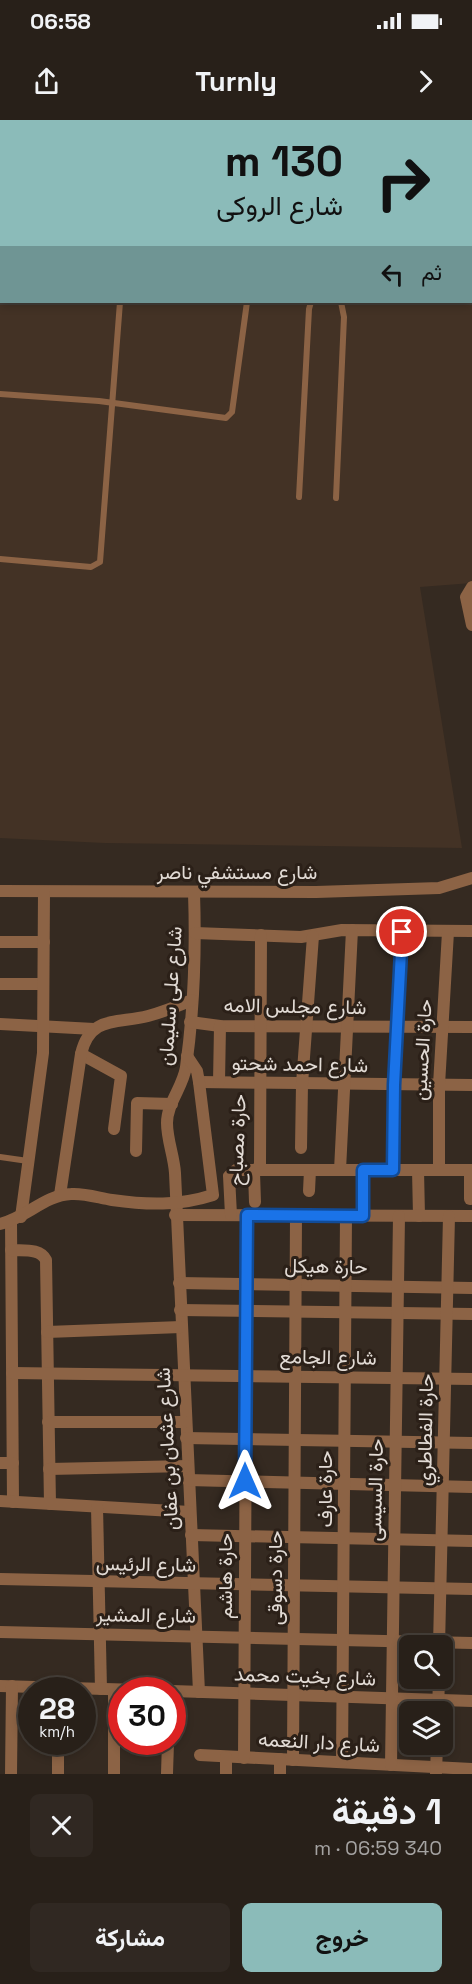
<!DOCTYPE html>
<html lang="ar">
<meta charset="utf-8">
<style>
:root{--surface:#282019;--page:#302822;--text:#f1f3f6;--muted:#a5a3a2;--line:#443e38;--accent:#8bbbb9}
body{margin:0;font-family:"Space Grotesk",Vazirmatn,sans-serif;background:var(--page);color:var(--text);direction:rtl;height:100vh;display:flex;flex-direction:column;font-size:22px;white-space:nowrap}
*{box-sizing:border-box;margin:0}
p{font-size:20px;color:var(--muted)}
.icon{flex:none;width:33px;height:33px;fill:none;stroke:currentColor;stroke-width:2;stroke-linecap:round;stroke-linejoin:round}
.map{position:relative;height:1654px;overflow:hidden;direction:ltr}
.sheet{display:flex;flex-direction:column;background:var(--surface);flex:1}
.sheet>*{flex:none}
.hud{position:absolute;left:0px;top:0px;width:472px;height:183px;box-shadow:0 3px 9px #0003,0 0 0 2px var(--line);direction:rtl;background:#8bbbb9;color:#111;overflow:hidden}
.buttons{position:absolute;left:399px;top:1515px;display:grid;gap:12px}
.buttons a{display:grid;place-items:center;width:54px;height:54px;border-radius:9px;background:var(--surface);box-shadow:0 3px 9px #0003,0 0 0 2px var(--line);font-size:30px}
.speed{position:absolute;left:18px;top:1557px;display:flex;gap:12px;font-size:30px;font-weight:700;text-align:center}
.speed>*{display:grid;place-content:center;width:78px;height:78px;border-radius:50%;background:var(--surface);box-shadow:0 3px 9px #0003,0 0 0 2px var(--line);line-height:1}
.speed small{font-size:15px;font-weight:400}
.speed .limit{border:9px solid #d22;background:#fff;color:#111}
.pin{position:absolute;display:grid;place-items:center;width:51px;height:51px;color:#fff;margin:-26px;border:3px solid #fff;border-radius:50%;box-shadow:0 2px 6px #0007}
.me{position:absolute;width:66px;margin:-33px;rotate:0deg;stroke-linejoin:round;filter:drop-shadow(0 0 4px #0008)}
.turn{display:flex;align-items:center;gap:21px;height:126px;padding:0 30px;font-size:27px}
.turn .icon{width:78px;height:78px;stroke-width:2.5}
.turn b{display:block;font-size:42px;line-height:51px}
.then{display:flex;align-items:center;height:57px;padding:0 30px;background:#0003;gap:12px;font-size:22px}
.round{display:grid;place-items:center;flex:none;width:63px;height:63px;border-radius:9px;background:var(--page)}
.overview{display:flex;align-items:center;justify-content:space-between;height:102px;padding:0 30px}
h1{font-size:36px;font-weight:700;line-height:45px}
.button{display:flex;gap:12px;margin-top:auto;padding:12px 30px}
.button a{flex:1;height:69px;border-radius:9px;background:var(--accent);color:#111;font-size:24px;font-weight:700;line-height:69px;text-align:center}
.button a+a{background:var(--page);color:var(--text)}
.status{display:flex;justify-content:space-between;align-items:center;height:42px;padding:0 30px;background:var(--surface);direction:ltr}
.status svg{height:16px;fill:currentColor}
header{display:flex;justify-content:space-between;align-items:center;height:78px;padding:0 30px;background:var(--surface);font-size:27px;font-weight:700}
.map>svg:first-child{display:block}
.built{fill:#433225}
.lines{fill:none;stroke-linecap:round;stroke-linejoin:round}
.lane{stroke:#8c6345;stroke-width:6}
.street{stroke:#8c6345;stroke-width:12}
.secondary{stroke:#c18150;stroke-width:12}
.route-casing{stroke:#114b97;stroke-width:15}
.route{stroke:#1a73e8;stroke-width:10}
.labels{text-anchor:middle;stroke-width:6;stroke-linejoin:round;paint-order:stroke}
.street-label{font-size:20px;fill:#e2dbd5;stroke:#2b2018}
</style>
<div class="status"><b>06:58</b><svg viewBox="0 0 49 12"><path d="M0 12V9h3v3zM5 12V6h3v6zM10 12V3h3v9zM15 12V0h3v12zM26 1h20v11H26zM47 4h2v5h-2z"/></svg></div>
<header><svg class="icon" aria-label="forward" viewBox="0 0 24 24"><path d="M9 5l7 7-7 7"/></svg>Turnly<svg class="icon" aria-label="share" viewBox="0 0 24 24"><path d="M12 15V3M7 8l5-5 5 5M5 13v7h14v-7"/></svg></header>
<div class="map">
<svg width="472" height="1654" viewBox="0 0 472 1654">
<rect width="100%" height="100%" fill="#352a21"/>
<polygon class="built" points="0,99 2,182 471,182 472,146 472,463 420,467 462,728 105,723 0,718"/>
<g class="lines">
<g class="lane">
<polyline points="0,97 2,97"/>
<polyline points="0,274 99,281 226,298 232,292 247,182"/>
<polyline points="299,377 309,189 311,182"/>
<polyline points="336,378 344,197 341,182"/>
<polyline points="0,439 91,447 100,442 120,182"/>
<polyline points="0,1037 28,1041"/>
</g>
<g class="street">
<polyline points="333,2 334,0"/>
<polyline points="460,2 460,0"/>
<polyline points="472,467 466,477 472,505"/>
<polyline points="0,771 316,772 439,768 472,758"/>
<path d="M194 773C196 831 194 889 186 947 183 967 167 983 167 1003 167 1020 174 1036 175 1053L199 1572"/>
<polyline points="195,813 301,817 342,810 472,811"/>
<polyline points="0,822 44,822"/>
<polyline points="0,864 43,864"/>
<polyline points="190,902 220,906 472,907"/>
<polyline points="0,904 94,909"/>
<polyline points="81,934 121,956 114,1009"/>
<polyline points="199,962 472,965"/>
<polyline points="219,962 220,906"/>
<polyline points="301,1028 302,964 313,816"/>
<polyline points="136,1031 137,983 172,984"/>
<polyline points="340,1050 352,810"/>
<polyline points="363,1050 363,1096"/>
<polyline points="393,1050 394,965 402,812"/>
<polyline points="418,1050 419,1096"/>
<polyline points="439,1050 439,965 448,812"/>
<polyline points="470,1050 470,1079"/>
<polyline points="309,1071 310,1050"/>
<path d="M60 1075 81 934C90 895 118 904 148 896 163 892 178 886 192 880"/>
<polyline points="255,1082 254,1053 260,1045 261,815"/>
<polyline points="175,1095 472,1096"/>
<polyline points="231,1095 229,1056 236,1050 472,1050"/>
<polyline points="21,1097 43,933 44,772"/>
<polyline points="11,1102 13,1382"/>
<path d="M0 1104C26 1098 45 1075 71 1074 85 1073 99 1078 112 1080 147 1085 179 1086 213 1075L199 962 197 951 187 936"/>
<path d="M11 1130C24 1131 40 1128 46 1140L50 1384"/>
<polyline points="179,1163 472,1168"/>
<polyline points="180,1190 472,1194"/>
<polyline points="47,1212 181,1207"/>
<polyline points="12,1253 472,1259"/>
<polyline points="48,1302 186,1302"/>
<polyline points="186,1318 472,1323"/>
<polyline points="0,1343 13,1343"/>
<polyline points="49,1349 188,1346"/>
<polyline points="188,1360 472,1367"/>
<polyline points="0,1381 190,1392"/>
<polyline points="97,1387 101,1569"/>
<polyline points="191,1415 472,1421"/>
<polyline points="0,1459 472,1469"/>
<polyline points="0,1512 472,1523"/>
<polyline points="439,1526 449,1096"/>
<polyline points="0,1566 140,1570"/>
<polyline points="172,1571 472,1581"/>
<polyline points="438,1592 439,1558"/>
<polyline points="58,1622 58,1654"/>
<polyline points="200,1635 472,1649"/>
<polyline points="244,1638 247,1095"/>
<polyline points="293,1640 296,1096"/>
<polyline points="342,1642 346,1096"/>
<polyline points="391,1645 399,1096"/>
<polyline points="436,1653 437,1624"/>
<polyline points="11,1654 12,1566"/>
<polyline points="114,1654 114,1570"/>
<polyline points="167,1654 168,1622"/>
<polyline points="226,1654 226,1637"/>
<polyline points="280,1654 280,1639"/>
</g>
<g class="secondary">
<polyline points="88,0 88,2"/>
<polyline points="183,0 192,2"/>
<polyline points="0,40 2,40"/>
<polyline points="471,42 472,42"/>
<polyline points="471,104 472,104"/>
</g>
</g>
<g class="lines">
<defs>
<polyline id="route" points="245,1361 247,1095 363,1096 363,1050 393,1050 394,965 402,812"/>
</defs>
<use href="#route" class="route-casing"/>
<use href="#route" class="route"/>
</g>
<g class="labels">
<g class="street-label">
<text x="237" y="759">شارع مستشفي ناصر</text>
<text transform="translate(170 876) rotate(-86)" y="7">شارع على سليمان</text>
<text transform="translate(295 886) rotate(1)" y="7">شارع مجلس الامه</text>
<text transform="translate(422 930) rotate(-87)" y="7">حارة الحسين</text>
<text transform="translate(300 944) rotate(1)" y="7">شارع احمد شحتو</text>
<text transform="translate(237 1020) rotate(-88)" y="7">حارة مصباح</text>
<text transform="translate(326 1146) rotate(1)" y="7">حارة هيكل</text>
<text transform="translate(328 1237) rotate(1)" y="7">شارع الجامع</text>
<text transform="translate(425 1310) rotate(-89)" y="7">حارة الفطاطري</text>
<text transform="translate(167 1329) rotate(-93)" y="7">شارع عثمان بن عفان</text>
<text transform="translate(325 1369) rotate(-90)" y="7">حارة عارف</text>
<text transform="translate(375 1370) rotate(-89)" y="7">حارة السيسى</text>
<text transform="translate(146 1444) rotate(1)" y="7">شارع الرئيس</text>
<text transform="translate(225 1456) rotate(-90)" y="7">حارة هاشم</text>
<text transform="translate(275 1458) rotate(-90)" y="7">حارة دسوقى</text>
<text transform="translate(146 1495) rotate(1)" y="7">شارع المشير</text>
<text transform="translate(305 1556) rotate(2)" y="7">شارع بخيت محمد</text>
<text transform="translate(319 1622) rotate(3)" y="7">شارع دار النعمه</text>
</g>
</g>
</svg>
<div class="buttons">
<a><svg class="icon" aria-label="search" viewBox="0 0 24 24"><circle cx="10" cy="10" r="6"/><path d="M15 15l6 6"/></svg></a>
<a><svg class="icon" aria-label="layers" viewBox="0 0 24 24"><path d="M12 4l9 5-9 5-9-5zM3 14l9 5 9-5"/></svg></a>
</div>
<div class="speed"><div>28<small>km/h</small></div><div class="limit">30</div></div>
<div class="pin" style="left:402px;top:812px;background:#d93025"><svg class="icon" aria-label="arrive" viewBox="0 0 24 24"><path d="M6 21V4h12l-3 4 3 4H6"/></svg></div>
<svg class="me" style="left:245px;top:1361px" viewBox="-20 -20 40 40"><path d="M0-17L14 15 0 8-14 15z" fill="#1a73e8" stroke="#fff" stroke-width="4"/></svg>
<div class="hud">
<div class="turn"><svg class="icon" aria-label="right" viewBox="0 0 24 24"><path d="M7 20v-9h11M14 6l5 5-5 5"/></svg><div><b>130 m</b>شارع الروكى</div></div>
<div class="then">ثم<svg class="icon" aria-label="left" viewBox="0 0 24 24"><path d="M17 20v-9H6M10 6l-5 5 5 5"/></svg></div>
</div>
</div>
<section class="sheet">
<div class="overview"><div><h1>1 دقيقة</h1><p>340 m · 06:59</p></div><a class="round"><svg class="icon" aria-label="close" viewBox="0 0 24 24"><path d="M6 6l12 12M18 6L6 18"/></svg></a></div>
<div class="button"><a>خروج</a><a>مشاركة</a></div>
</section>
